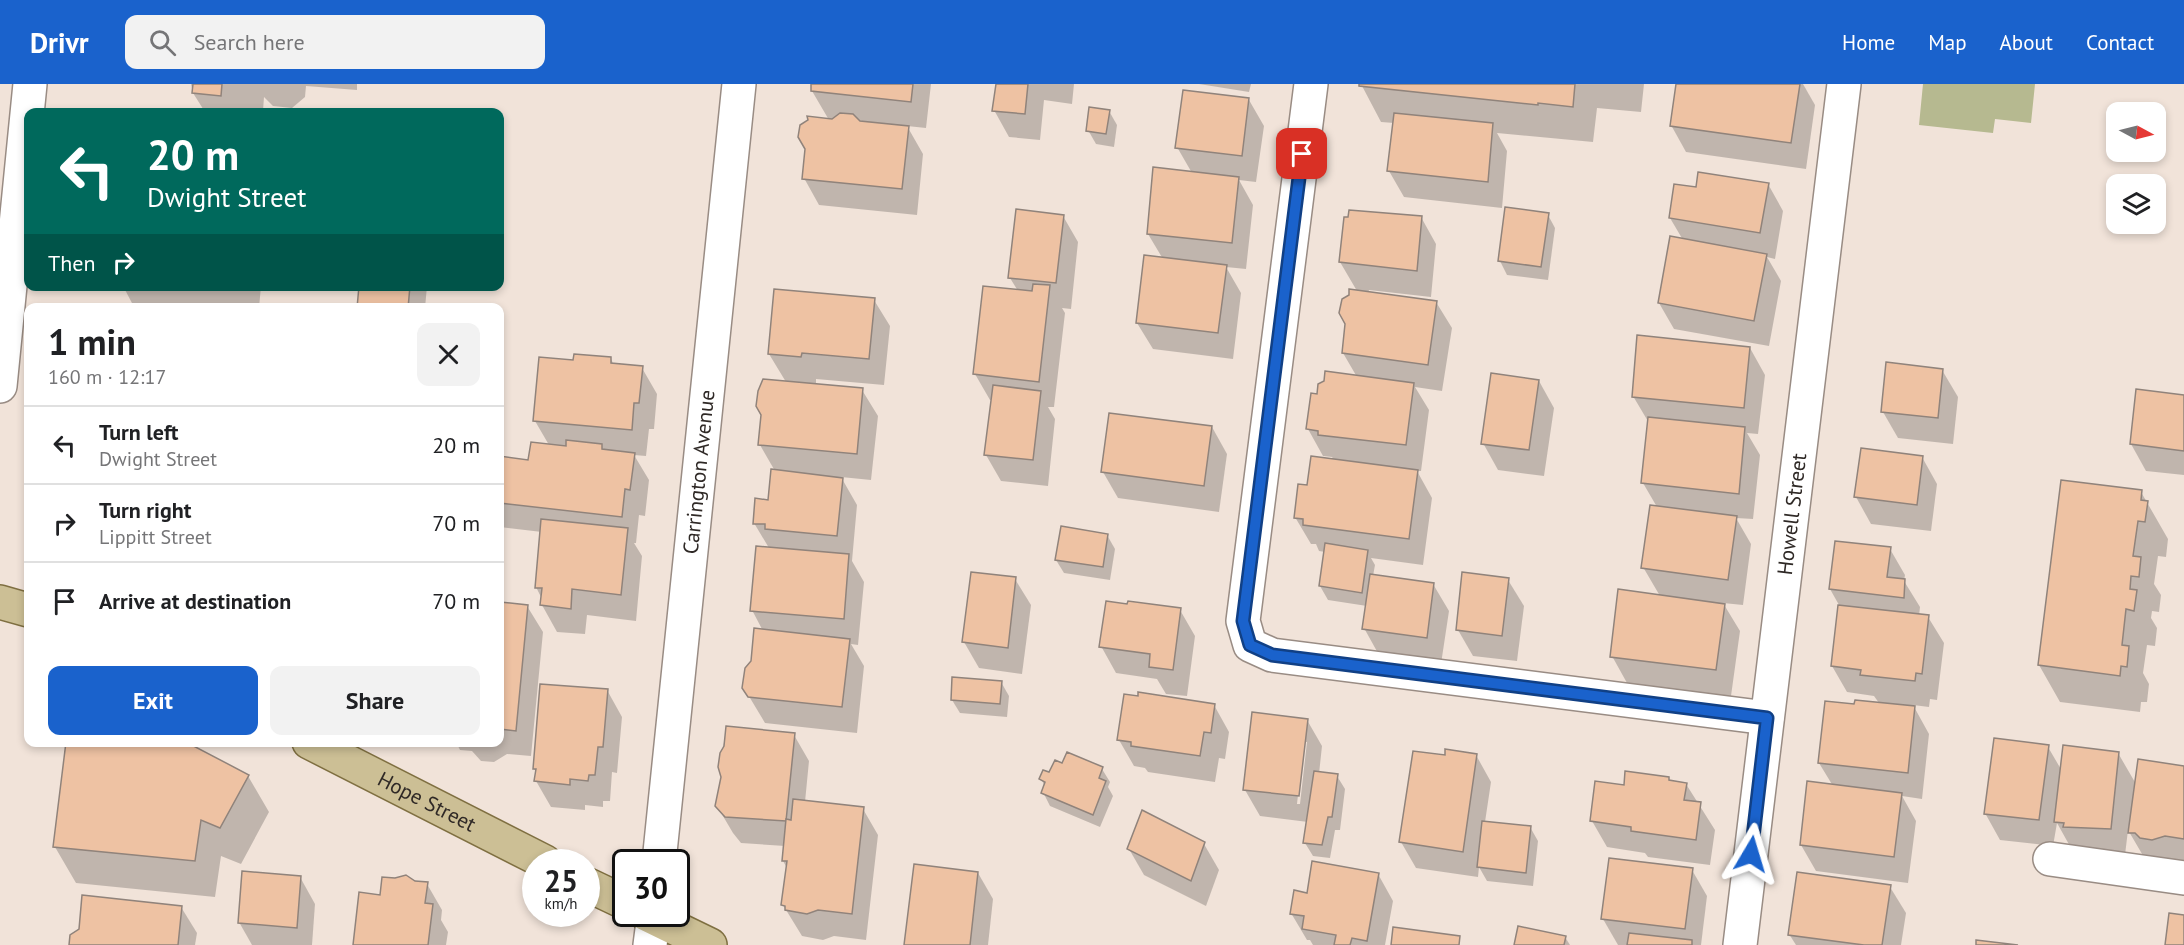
<!DOCTYPE html>
<meta charset="utf-8">
<style>
:root{--surface:#fff;--page:#f2f2f2;--text:#202124;--muted:#757577;--line:#e0e0e0;--accent:#1a62cc}
body{margin:0;font-family:"PT Sans",sans-serif;background:var(--page);color:var(--text);height:100vh;display:flex;flex-direction:column;font-size:22px;white-space:nowrap}
*{box-sizing:border-box;margin:0}
p{font-size:20px;color:var(--muted)}
.icon{flex:none;width:33px;height:33px;fill:none;stroke:currentColor;stroke-width:2;stroke-linecap:round;stroke-linejoin:round}
.map{position:relative;flex:1;overflow:hidden}
.sheet{position:absolute;left:24px;top:219px;width:480px;height:444px;display:flex;flex-direction:column;background:var(--surface);border-radius:12px;box-shadow:0 3px 9px #0003}
.sheet>*{flex:none}
.banner{position:absolute;left:24px;top:24px;width:480px;height:183px;border-radius:12px;box-shadow:0 3px 9px #0003;background:#00695c;color:#fff;overflow:hidden}
.needle{width:39px;rotate:97deg}
.controls{position:absolute;left:2106px;top:18px;display:grid;gap:12px}
.controls a{display:grid;place-items:center;width:60px;height:60px;border-radius:12px;background:var(--surface);box-shadow:0 3px 9px #0003;font-size:30px}
.speed{position:absolute;left:522px;top:765px;display:flex;gap:12px;font-size:30px;font-weight:700;text-align:center}
.speed>*{display:grid;place-content:center;width:78px;height:78px;border-radius:50%;background:var(--surface);box-shadow:0 3px 9px #0003;line-height:1}
.speed small{font-size:15px;font-weight:400}
.speed .limit{border:3px solid #111;border-radius:9px;background:#fff;color:#111}
.pin{position:absolute;display:grid;place-items:center;width:51px;height:51px;color:#fff;margin:-26px;border-radius:12px;box-shadow:0 3px 9px #0006}
.me{position:absolute;width:66px;margin:-33px;rotate:7deg;stroke-linejoin:round;filter:drop-shadow(0 0 4px #0008)}
.turn{display:flex;align-items:center;gap:21px;height:126px;padding:0 24px;font-size:27px}
.turn .icon{width:78px;height:78px;stroke-width:2.5}
.turn b{display:block;font-size:42px;line-height:51px}
.then{display:flex;align-items:center;height:57px;padding:0 24px;background:#0003;gap:12px;font-size:22px}
.round{display:grid;place-items:center;flex:none;width:63px;height:63px;border-radius:12px;background:var(--page)}
.headline{display:flex;align-items:center;justify-content:space-between;height:102px;padding:0 24px}
h1{font-size:36px;font-weight:800;line-height:45px}
.action{display:flex;gap:12px;margin-top:auto;padding:12px 24px}
.action a{flex:1;height:69px;border-radius:12px;background:var(--accent);color:#fff;font-size:24px;font-weight:800;line-height:69px;text-align:center}
.action a+a{background:var(--page);color:var(--text)}
ul{padding:0;list-style:none}
li{display:flex;align-items:center;gap:18px;height:78px;padding:0 24px;border-top:2px solid var(--line)}
li div{flex:1}
li b{display:block;font-size:22px}
li em{font-style:normal}
header{display:flex;align-items:center;gap:36px;box-sizing:border-box;height:84px;padding:0 30px;background:var(--accent);color:#fff}
header strong{font-size:28px}
nav{display:flex;gap:33px;margin-inline-start:auto;font-size:21px}
.search{width:420px;height:54px;background:var(--page);display:flex;align-items:center;gap:15px;box-sizing:border-box;padding:0 21px;border-radius:12px;color:var(--muted);font-size:22px}
.map>svg:first-child{display:block}
.green{fill:#b6b990}
.shadow{fill:#0003;fill-rule:evenodd}
.building{fill:#eec2a3;stroke:#90837b;stroke-width:1.5}
.lines{fill:none;stroke-linecap:round;stroke-linejoin:round}
.minor-casing{stroke:#998c84;stroke-width:36}
.major-casing{stroke:#7f6f41;stroke-width:36}
.minor{stroke:#fff;stroke-width:33}
.major{stroke:#ccbf95;stroke-width:33}
.route-casing{stroke:#114085;stroke-width:15}
.route{stroke:#1a62cc;stroke-width:10}
.labels{text-anchor:middle;stroke-width:4.5;stroke-linejoin:round;paint-order:stroke}
.street-label{font-size:21px;fill:#2f2926;stroke:#fef0e6}
</style>
<header>
<strong>Drivr</strong>
<div class="search"><svg class="icon" aria-label="search" viewBox="0 0 24 24"><circle cx="10" cy="10" r="6"/><path d="M15 15l6 6"/></svg>Search here</div>
<nav><a>Home</a><a>Map</a><a>About</a><a>Contact</a></nav>
</header>
<div class="map">
<svg width="2184" height="861" viewBox="0 0 2184 861">
<rect width="100%" height="100%" fill="#f1e3d9"/>
<polygon class="green" points="1923,0 2035,0 2031,39 1995,35 1993,49 1919,41"/>
<g class="shadow">
<polygon points="191,0 357,0 357,6 306,2 305,13 292,24 273,22 264,13 263,27 243,25 243,28 205,28 193,9"/>
<polygon points="813,0 931,0 926,44 907,42 923,70 917,131 819,121 804,94 829,36 812,7"/>
<polygon points="997,0 1074,0 1072,20 1044,16 1040,56 1009,53 994,26"/>
<polygon points="1199,0 1251,0 1249,8"/>
<polygon points="1361,0 1644,0 1641,28 1597,24 1593,58 1497,49 1507,67 1502,124 1404,113 1389,87 1394,39 1381,38"/>
<polygon points="1678,0 1803,0 1815,21 1806,85 1686,68 1671,41"/>
<polygon points="1249,16 1264,42 1256,98 1239,96 1253,121 1246,185 1226,183 1241,209 1233,275 1153,265 1137,239 1163,175 1148,150 1192,89 1177,63"/>
<polygon points="1109,27 1117,41 1114,63 1096,60 1088,46"/>
<polygon points="1768,100 1783,127 1775,175 1767,173 1781,197 1769,262 1674,245 1659,219 1683,156 1670,134 1698,105"/>
<polygon points="1548,131 1555,144 1548,196 1507,191 1500,177"/>
<polygon points="1063,132 1078,158 1071,225 1062,224 1065,229 1054,323 1048,323 1055,335 1048,402 1001,397 986,371 992,316 990,316 975,290 1018,207 1010,194"/>
<polygon points="1421,133 1436,160 1431,213 1369,206 1368,209 1436,218 1452,244 1442,307 1415,303 1429,326 1421,387 1417,387 1432,414 1423,481 1371,474 1375,481 1373,492 1433,500 1449,527 1441,580 1379,571 1364,544 1367,522 1328,516 1320,502 1325,468 1319,467 1316,460 1311,460 1295,433 1309,403 1334,376 1332,373 1323,372 1308,345 1318,311 1357,293 1343,269 1357,207 1340,178"/>
<polygon points="123,202 261,202 259,224 168,224 133,221"/>
<polygon points="360,202 427,202 425,224 358,224"/>
<polygon points="874,216 890,242 884,301 816,295 816,301 862,306 878,332 871,396 841,393 857,421 852,477 864,498 858,561 851,560 864,582 857,649 765,639 744,604 763,547 752,526 769,464 754,439 770,418 775,387 760,361 786,298 769,270"/>
<polygon points="1750,264 1765,291 1758,350 1747,349 1760,371 1753,435 1736,434 1751,460 1743,521 1723,519 1740,547 1731,612 1627,599 1612,572 1660,512 1643,483 1657,423 1643,399 1649,339 1633,312"/>
<polygon points="611,275 614,281 642,284 657,310 654,345 649,345 646,372 634,371 649,396 645,432 639,431 636,459 634,459 642,472 636,537 587,531 585,550 557,548 542,521 542,515 536,503 542,448 500,443 500,374 530,377 549,361 535,337 574,278"/>
<polygon points="1942,286 1958,313 1953,360 1898,354 1883,328"/>
<polygon points="1539,297 1554,324 1544,392 1498,386 1483,359"/>
<polygon points="2184,312 2184,391 2146,387 2131,360"/>
<polygon points="1212,343 1227,370 1219,428 1118,414 1103,388"/>
<polygon points="1922,373 1937,400 1931,447 1871,440 1856,413"/>
<polygon points="2062,397 2141,408 2168,455 2166,473 2158,472 2154,500 2161,511 2159,528 2152,527 2151,534 2157,544 2155,562 2147,561 2143,589 2149,600 2147,618 2141,618 2140,628 2060,618 2039,581"/>
<polygon points="1107,451 1115,465 1110,496 1064,489 1056,476"/>
<polygon points="1836,459 1890,465 1905,491 1904,497 1920,523 1919,532 1928,533 1944,559 1937,616 1930,615 1929,623 1913,621 1929,650 1922,715 1902,712 1916,737 1908,799 1816,787 1801,761 1833,702 1819,679 1856,621 1879,619 1874,612 1847,608 1832,582 1839,521 1830,505"/>
<polygon points="1015,495 1031,521 1022,590 979,584 964,558"/>
<polygon points="1508,496 1524,522 1517,577 1473,572 1458,546"/>
<polygon points="500,519 527,522 543,548 531,672 507,670 494,678 481,677 472,667 460,666 456,658 500,658"/>
<polygon points="1180,526 1195,552 1187,612 1166,610 1157,595 1116,589 1101,562"/>
<polygon points="1001,598 1009,612 1007,633 960,629 952,616"/>
<polygon points="607,606 622,633 617,689 612,688 610,717 603,717 603,723 585,721 585,726 551,723 536,697 537,689 534,685"/>
<polygon points="1214,621 1229,648 1225,675 1219,674 1215,698 1148,688 1145,684 1134,682 1119,656"/>
<path d="M1307 636 1322 662 1319 690 1337 692 1345 705 1340 746H1335L1330 774 1313 772 1305 759 1308 738 1260 732 1245 706ZM1304 658H1307L1300 720H1297Z"/>
<polygon points="727,644 794,651 809,677 805,718 863,725 878,751 866,856 834,852 823,856 802,852 783,821 787,784 783,777 785,762 741,759 733,749 717,722 722,693 719,683"/>
<polygon points="2048,663 2062,687 2118,669 2136,700 2184,683 2184,778 2145,775 2128,746 2125,771 2071,764 2057,739 2053,762 2000,756 1985,729"/>
<polygon points="1476,671 1491,698 1485,738 1530,743 1538,757 1533,802 1487,797 1479,783 1478,793 1416,784 1401,758 1446,673"/>
<polygon points="1063,681 1102,685 1110,698 1108,703 1113,712 1100,743 1050,722 1043,708 1045,702 1041,695"/>
<polygon points="248,692 269,728 241,780 221,772 215,813 76,799 55,763"/>
<polygon points="1668,694 1671,698 1686,700 1715,746 1710,781 1648,773 1645,769 1607,763 1592,737 1625,702"/>
<polygon points="1204,760 1219,786 1206,822 1144,791 1129,765"/>
<polygon points="1692,786 1707,812 1701,861 1618,861 1603,835"/>
<polygon points="978,789 993,815 988,861 906,861"/>
<polygon points="1378,790 1393,817 1385,861 1313,861 1310,856 1307,856 1291,829 1308,810"/>
<polygon points="300,793 315,820 312,861 252,861 239,838"/>
<polygon points="414,798 427,800 442,826 441,836 448,848 446,861 355,861 381,812"/>
<polygon points="1890,803 1906,829 1901,861 1796,861 1789,850"/>
<polygon points="181,823 197,849 195,861 70,861"/>
<polygon points="1565,853 1570,861 1515,861"/>
</g>
<g class="building">
<polygon points="193,0 222,0 221,12 192,9"/>
<polygon points="811,0 913,0 911,18 811,7"/>
<polygon points="996,0 1028,0 1025,30 992,27"/>
<polygon points="1359,0 1575,0 1573,23 1538,19 1538,21 1359,2"/>
<polygon points="1676,0 1800,0 1791,59 1670,42"/>
<polygon points="1183,6 1249,14 1242,72 1175,64"/>
<polygon points="1089,23 1110,26 1106,50 1086,47"/>
<polygon points="840,29 853,30 860,37 909,42 902,105 802,95 805,65 798,53 800,41 808,36 807,32 832,35"/>
<polygon points="1394,29 1493,39 1488,98 1387,87"/>
<polygon points="1153,83 1239,93 1232,159 1147,150"/>
<polygon points="1698,88 1769,99 1760,149 1669,134 1674,100 1696,103"/>
<polygon points="1505,123 1549,129 1541,183 1498,177"/>
<polygon points="1016,125 1064,131 1056,199 1008,194"/>
<polygon points="1349,126 1422,132 1417,187 1339,178 1344,133 1348,133"/>
<polygon points="1670,152 1767,170 1754,237 1658,219"/>
<polygon points="1144,171 1227,181 1218,249 1136,239"/>
<polygon points="1033,200 1050,201 1039,298 973,290 983,202 1032,207"/>
<polygon points="359,202 410,202 408,224 357,224"/>
<polygon points="774,205 875,214 869,275 802,269 801,273 768,270"/>
<polygon points="1349,205 1437,217 1428,281 1342,269 1345,240 1339,229 1342,215 1349,211"/>
<polygon points="1637,251 1750,263 1744,324 1632,313"/>
<polygon points="574,270 611,273 611,279 643,282 639,319 634,319 632,346 533,337 539,273 573,276"/>
<polygon points="1886,278 1943,285 1938,334 1881,328"/>
<polygon points="1325,287 1414,299 1406,361 1318,351 1318,347 1306,345 1311,309 1317,310 1318,300 1324,297"/>
<polygon points="1491,289 1539,296 1529,366 1481,360"/>
<polygon points="763,295 863,304 857,370 758,361 761,331 756,322 758,307"/>
<polygon points="993,301 1041,307 1033,376 984,371"/>
<polygon points="2136,305 2184,311 2184,367 2130,360"/>
<polygon points="1109,329 1212,342 1204,402 1101,388"/>
<polygon points="1648,333 1745,343 1739,410 1641,399"/>
<polygon points="566,356 602,360 602,365 635,369 630,406 625,405 622,433 500,419 500,372 528,376 531,358 566,362"/>
<polygon points="1861,364 1923,372 1917,421 1854,413"/>
<polygon points="1311,372 1418,386 1409,455 1303,441 1303,435 1294,434 1298,400 1307,401"/>
<polygon points="771,385 843,394 837,452 765,445 765,440 753,440 755,414 768,416"/>
<polygon points="2061,396 2142,406 2141,416 2148,417 2145,438 2138,437 2133,472 2141,473 2139,493 2131,492 2130,505 2137,506 2134,527 2126,525 2122,561 2129,562 2127,583 2121,582 2120,592 2038,581"/>
<polygon points="1650,421 1737,432 1728,496 1641,484"/>
<polygon points="541,435 628,444 621,511 572,505 571,525 540,521 542,504 535,504"/>
<polygon points="1061,442 1108,450 1103,483 1055,476"/>
<polygon points="1835,457 1891,463 1887,493 1905,495 1904,514 1829,505"/>
<polygon points="1325,459 1368,466 1362,509 1319,502"/>
<polygon points="756,462 849,470 844,535 750,527"/>
<polygon points="971,488 1016,493 1008,564 962,558"/>
<polygon points="1462,488 1509,494 1502,552 1456,546"/>
<polygon points="1370,490 1434,499 1427,554 1362,545"/>
<polygon points="1618,505 1725,520 1716,586 1610,573"/>
<polygon points="1106,517 1127,520 1128,517 1181,524 1173,586 1149,583 1150,570 1099,563"/>
<polygon points="500,518 528,521 516,647 500,645"/>
<polygon points="1838,521 1929,531 1922,590 1916,589 1915,597 1860,591 1861,586 1831,582"/>
<polygon points="754,544 850,555 842,623 748,613 742,604 745,584 751,577"/>
<polygon points="952,593 1002,597 1000,620 951,616"/>
<polygon points="540,600 608,605 603,663 598,663 595,691 589,691 588,697 570,695 570,701 534,697 536,685 533,685"/>
<polygon points="1138,608 1215,620 1211,649 1204,648 1200,672 1131,662 1131,658 1117,656 1124,610 1138,612"/>
<polygon points="1855,616 1915,622 1908,689 1818,679 1825,617 1854,620"/>
<polygon points="1252,628 1308,635 1299,712 1243,706"/>
<polygon points="726,642 795,649 786,737 725,733 715,722 721,693 718,683 720,669 724,662"/>
<polygon points="1994,654 2049,661 2039,736 1984,730"/>
<polygon points="66,658 186,658 249,691 220,744 201,736 195,777 53,763"/>
<polygon points="2063,661 2119,668 2111,745 2063,743 2064,739 2054,738"/>
<polygon points="1445,665 1477,670 1463,768 1399,758 1413,667 1445,671"/>
<polygon points="1067,668 1103,683 1099,694 1106,697 1093,731 1041,709 1045,698 1039,695 1043,686 1049,688 1055,676 1062,679"/>
<polygon points="2138,675 2184,682 2184,755 2165,752 2152,756 2140,754 2135,749 2128,749"/>
<polygon points="1314,687 1338,690 1332,733 1328,733 1322,761 1303,759"/>
<polygon points="1625,687 1669,693 1669,696 1687,699 1684,716 1701,718 1696,756 1631,747 1631,743 1590,737 1595,697 1624,701"/>
<polygon points="1807,697 1902,709 1894,773 1800,761"/>
<polygon points="793,715 864,723 852,830 818,826 807,830 785,826 785,822 781,821 787,777 782,777 786,735 791,736"/>
<polygon points="1142,726 1205,758 1191,797 1127,765"/>
<polygon points="1482,737 1531,742 1526,789 1477,783"/>
<polygon points="1609,774 1693,784 1685,845 1601,835"/>
<polygon points="1312,777 1379,789 1367,857 1352,854 1350,861 1334,861 1336,851 1302,845 1304,832 1290,830 1294,806 1307,809"/>
<polygon points="914,780 978,788 970,861 904,861"/>
<polygon points="242,787 301,792 297,844 238,839"/>
<polygon points="1797,788 1891,801 1882,861 1864,861 1788,851"/>
<polygon points="406,791 415,797 428,798 425,819 433,820 428,861 353,861 359,808 380,811 382,793 395,794"/>
<polygon points="82,811 182,822 178,861 69,861 70,851 79,845"/>
<polygon points="2169,829 2184,831 2184,861 2165,861"/>
<polygon points="1518,842 1566,852 1564,861 1514,861"/>
<polygon points="1393,843 1460,852 1459,861 1391,861"/>
<polygon points="1629,849 1692,856 1692,861 1627,861"/>
<polygon points="1976,856 2018,861 1976,861"/>
</g>
<g class="lines">
<defs>
<g id="minor">
<polyline points="1311,0 1243,537 1250,561 1272,571 1767,634"/>
<polyline points="0,302 30,0"/>
<polyline points="2050,775 2184,794"/>
<path id="s1" d="M659 778 739 0"/>
<polyline points="650,861 654,830"/>
<path id="s2" d="M1740 861 1844 0"/>
</g>
<g id="major">
<polyline points="0,518 28,526"/>
<path id="s3" d="M309 658 545 778"/>
<polyline points="586,800 626,819"/>
<polyline points="646,830 710,861"/>
</g>
</defs>
<use href="#minor" class="minor-casing"/>
<use href="#major" class="major-casing"/>
<use href="#minor" class="minor"/>
<use href="#major" class="major"/>
</g>
<g class="lines">
<defs>
<polyline id="route" points="1302,70 1243,537 1250,561 1272,571 1767,634 1751,770"/>
</defs>
<use href="#route" class="route-casing"/>
<use href="#route" class="route"/>
</g>
<g class="labels">
<g class="street-label">
<text dy="7" stroke="none"><textPath href="#s1" startOffset="392">Carrington Avenue</textPath></text>
<text dy="7" stroke="none"><textPath href="#s2" startOffset="434">Howell Street</textPath></text>
<text dy="7" stroke="none"><textPath href="#s3" startOffset="132">Hope Street</textPath></text>
</g>
</g>
</svg>
<div class="controls">
<a><svg class="needle" viewBox="-14 -14 28 28"><path d="M0-13l5 13h-10z" fill="#e53935"/><path d="M0 13l5-13h-10z" fill="#757577"/></svg></a>
<a><svg class="icon" aria-label="layers" viewBox="0 0 24 24"><path d="M12 4l9 5-9 5-9-5zM3 14l9 5 9-5"/></svg></a>
</div>
<div class="speed"><div>25<small>km/h</small></div><div class="limit">30</div></div>
<div class="pin" style="left:1302px;top:70px;background:#d93025"><svg class="icon" aria-label="arrive" viewBox="0 0 24 24"><path d="M6 21V4h12l-3 4 3 4H6"/></svg></div>
<svg class="me" style="left:1751px;top:770px" viewBox="-20 -20 40 40"><path d="M0-17L14 15 0 8-14 15z" fill="#1a62cc" stroke="#fff" stroke-width="4"/></svg>
<div class="banner">
<div class="turn"><svg class="icon" aria-label="left" viewBox="0 0 24 24"><path d="M17 20v-9H6M10 6l-5 5 5 5"/></svg><div><b>20 m</b>Dwight Street</div></div>
<div class="then">Then<svg class="icon" aria-label="right" viewBox="0 0 24 24"><path d="M7 20v-9h11M14 6l5 5-5 5"/></svg></div>
</div>
<section class="sheet">
<div class="headline"><div><h1>1 min</h1><p>160 m · 12:17</p></div><a class="round"><svg class="icon" aria-label="close" viewBox="0 0 24 24"><path d="M6 6l12 12M18 6L6 18"/></svg></a></div>
<ul>
<li><svg class="icon" aria-label="left" viewBox="0 0 24 24"><path d="M17 20v-9H6M10 6l-5 5 5 5"/></svg><div><b>Turn left</b><p>Dwight Street</p></div><em>20 m</em></li>
<li><svg class="icon" aria-label="right" viewBox="0 0 24 24"><path d="M7 20v-9h11M14 6l5 5-5 5"/></svg><div><b>Turn right</b><p>Lippitt Street</p></div><em>70 m</em></li>
<li><svg class="icon" aria-label="arrive" viewBox="0 0 24 24"><path d="M6 21V4h12l-3 4 3 4H6"/></svg><div><b>Arrive at destination</b></div><em>70 m</em></li>
</ul>
<div class="action"><a>Exit</a><a>Share</a></div>
</section>
</div>
